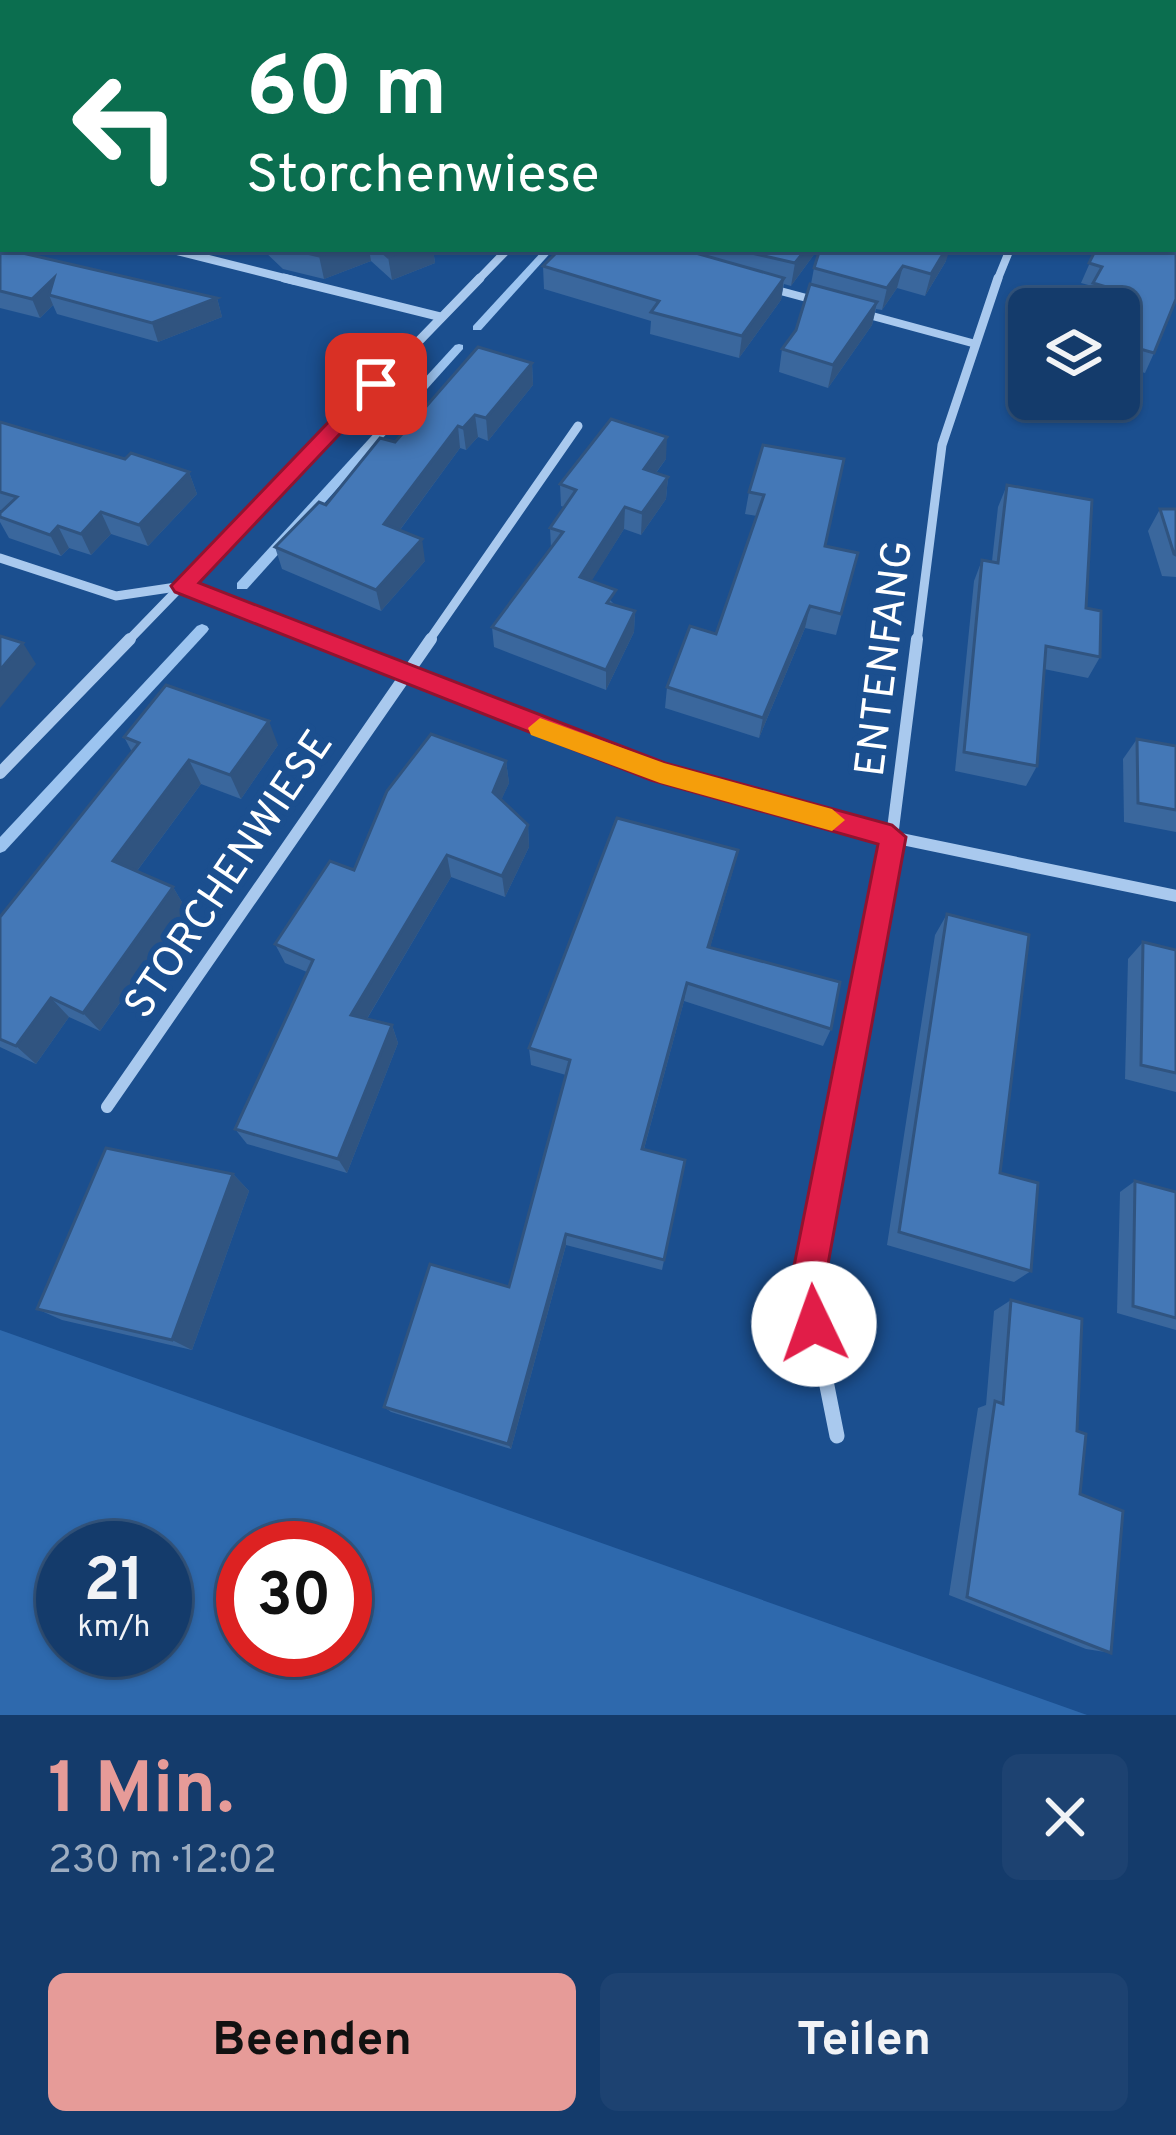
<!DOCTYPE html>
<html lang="de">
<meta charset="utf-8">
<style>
:root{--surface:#143b6b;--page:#1d4271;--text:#f1f3f6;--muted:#9dadc1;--line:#33557e;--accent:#e69b98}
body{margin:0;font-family:Overpass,sans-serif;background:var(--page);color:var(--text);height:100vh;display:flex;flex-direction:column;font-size:45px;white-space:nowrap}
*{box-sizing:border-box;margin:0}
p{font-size:39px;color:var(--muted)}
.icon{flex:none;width:66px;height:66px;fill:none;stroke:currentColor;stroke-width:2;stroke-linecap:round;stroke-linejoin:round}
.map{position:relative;height:1715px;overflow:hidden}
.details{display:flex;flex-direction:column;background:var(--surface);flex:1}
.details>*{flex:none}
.hud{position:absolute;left:0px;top:0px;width:1176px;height:252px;box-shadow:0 3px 9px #0004,0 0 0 3px var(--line);background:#0b6e4f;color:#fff;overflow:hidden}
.controls{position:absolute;left:1008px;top:288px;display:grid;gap:24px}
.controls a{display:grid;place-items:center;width:132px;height:132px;border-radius:18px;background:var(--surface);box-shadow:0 3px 9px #0004,0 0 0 3px var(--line);font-size:60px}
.speed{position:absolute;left:36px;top:1521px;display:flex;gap:24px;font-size:60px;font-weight:700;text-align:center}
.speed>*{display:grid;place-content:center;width:156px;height:156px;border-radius:50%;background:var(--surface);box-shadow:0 3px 9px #0004,0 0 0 3px var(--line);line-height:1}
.speed small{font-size:30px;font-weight:400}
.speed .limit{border:18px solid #d22;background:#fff;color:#111}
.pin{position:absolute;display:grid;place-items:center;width:102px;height:102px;color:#fff;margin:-51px;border-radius:24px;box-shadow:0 6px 18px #0006}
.me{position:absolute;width:132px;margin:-66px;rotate:357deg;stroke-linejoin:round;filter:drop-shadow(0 0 9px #0008)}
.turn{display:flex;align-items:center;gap:42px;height:252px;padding:0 48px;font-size:54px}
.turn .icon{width:156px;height:156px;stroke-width:2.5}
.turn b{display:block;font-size:84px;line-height:102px}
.round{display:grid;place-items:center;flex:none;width:126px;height:126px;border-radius:18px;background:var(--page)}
.summary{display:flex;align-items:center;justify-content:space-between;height:204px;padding:0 48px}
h1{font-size:72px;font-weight:700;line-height:90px;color:var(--accent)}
.button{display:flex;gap:24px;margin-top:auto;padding:24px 48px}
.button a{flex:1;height:138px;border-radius:18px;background:var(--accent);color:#111;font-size:48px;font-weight:700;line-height:138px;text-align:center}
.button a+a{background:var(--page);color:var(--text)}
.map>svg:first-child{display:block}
.green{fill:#2e69ad;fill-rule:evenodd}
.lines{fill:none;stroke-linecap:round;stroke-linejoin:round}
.stream{fill:#9cc4f0;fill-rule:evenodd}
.lane{stroke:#a9c9ee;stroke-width:8}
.street-far3{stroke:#a9c9ee;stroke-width:8}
.street-far2{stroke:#a9c9ee;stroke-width:9}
.street-far1{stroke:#a9c9ee;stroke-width:12}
.street{stroke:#a9c9ee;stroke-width:15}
.wall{fill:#3a679d}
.shaded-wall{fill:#305480}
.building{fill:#4478b7;stroke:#305480;stroke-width:3}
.route{fill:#e11d48;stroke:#92132f;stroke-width:3}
.slow{fill:#f59e0b}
.labels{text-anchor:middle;stroke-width:12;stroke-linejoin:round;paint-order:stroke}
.street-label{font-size:42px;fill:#fff;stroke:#1b4f8f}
</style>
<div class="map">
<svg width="1176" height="1715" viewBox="0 0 1176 1715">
<rect width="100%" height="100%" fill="#1b4f8f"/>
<path class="green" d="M0 1330 1087 1715H0ZM63 1548H165V1650H63ZM243 1548H345V1650H243Z"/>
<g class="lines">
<g class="stream">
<polygon points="775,0 783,0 780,3 772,3"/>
<polygon points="544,249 554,249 481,330 473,330 473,326"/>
<polygon points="459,344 463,345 463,349 247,589 237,589 237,583 455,345"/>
<polygon points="202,624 207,626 209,629 207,632 5,851 0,853 0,837 197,626"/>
</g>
<g class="lane">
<polyline points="773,289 814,300"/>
<polyline points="865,314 972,343"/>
</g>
<g class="street-far3">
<polyline points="169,249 296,281"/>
<polyline points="477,281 508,249"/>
<polyline points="997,281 1010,249"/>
</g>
<g class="street-far2">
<polyline points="284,278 441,317"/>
<polyline points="0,558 116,596 183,586 326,642"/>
<polyline points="127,642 480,278"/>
<polyline points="428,642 578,426"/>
<polyline points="917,642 942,445 998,278"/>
</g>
<g class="street-far1">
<polyline points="319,639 660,773 892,837 1176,896"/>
<polyline points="0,773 130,639"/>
<polyline points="107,1107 431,639"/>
<polyline points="840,1110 892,837 917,639"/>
</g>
<polyline class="street" points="837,1436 807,1286 841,1107"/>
</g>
<g class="wall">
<polygon points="3,6 3,60 0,59 0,7"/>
<polygon points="262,249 433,249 435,263 392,280 371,261 324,279 283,269"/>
<polygon points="560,249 818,249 791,286 784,284 781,300 739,358 650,334 651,321 544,289 543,266"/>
<polygon points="1096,249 1154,353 1145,373 1119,365 1119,309 1085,303 1092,286 1081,283"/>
<polygon points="0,252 217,298 222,317 158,342 57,314 53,305 40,318 0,308"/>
<polygon points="946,261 925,296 897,288 882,310 876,309 872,325 828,388 779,372 782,349 796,330 811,284 814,268"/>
<polygon points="532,363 533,385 488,441 478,437 466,450 460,448 400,530 425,561 381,611 282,569 275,547 326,505 395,442"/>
<polygon points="0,422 125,459 189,472 197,494 148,546 111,534 91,555 69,548 61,556 9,538 0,522 0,513 3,510 0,510"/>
<polygon points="763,445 825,546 858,553 836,635 805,628 759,738 665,708 667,687 716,634 757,516 745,514 749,492"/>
<polygon points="666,459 656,473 668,477 666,499 641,535 624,529 591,581 615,605 635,611 634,632 606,690 494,647 492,627 551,548 550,528 564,507 561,506 560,484"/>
<polygon points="1007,485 1086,608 1100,657 1088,678 1044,669 1037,766 1026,786 955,771 974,581 982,560 992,561 998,507"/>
<polygon points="1160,509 1176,509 1176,577 1162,576 1148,531"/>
<polygon points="124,737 278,745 241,799 201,784 137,871 173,887 186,909 100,1031 69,1017 36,1064 0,1047 0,917 132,752"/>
<polygon points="1137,739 1176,746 1176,832 1124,822 1123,759"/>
<polygon points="506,761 509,783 501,800 528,825 529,847 505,897 451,877 367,1019 392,1025 398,1043 347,1173 247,1144 235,1129 307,972 285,963 275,944 354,870"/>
<polygon points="733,870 710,947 831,1029 823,1046 684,1001 644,1149 685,1160 662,1270 566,1245 511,1449 391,1412 384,1407 509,1287 566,1075 531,1065 529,1048"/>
<polygon points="947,914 1000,1173 1031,1271 1014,1282 887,1245 935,935"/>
<polygon points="1143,942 1176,950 1176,1092 1125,1079 1128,959"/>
<polygon points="233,1174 249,1191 192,1350 62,1320 37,1309"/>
<polygon points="1135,1181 1176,1192 1176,1330 1117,1313 1120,1192"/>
<polygon points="1011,1300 1077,1431 1080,1494 1111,1653 1086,1649 949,1595 978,1408 986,1405 994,1311"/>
</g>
<g class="shaded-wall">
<polygon points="325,0 352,0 348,3 321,3"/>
<polygon points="3,138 3,163 0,164 0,139"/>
<polygon points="337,249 369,249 371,261 324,279 319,256"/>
<polygon points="408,249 433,249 435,263 392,280 388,257"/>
<polygon points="806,249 818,249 791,286 795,263"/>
<polygon points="946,249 950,249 946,261 925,296 931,274"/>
<polygon points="903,266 897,288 882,310 887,288"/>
<polygon points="54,278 49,295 53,305 40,318 32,299"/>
<polygon points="784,278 781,300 739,358 742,336"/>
<polygon points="217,298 222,317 158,342 152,323"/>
<polygon points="877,302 872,325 828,388 833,365"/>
<polygon points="532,363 533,385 488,441 486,418"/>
<polygon points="475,415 478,437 466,450 463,428"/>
<polygon points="458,426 460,448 388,546 384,524"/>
<polygon points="667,437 666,459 643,490 644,469"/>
<polygon points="189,472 197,494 148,546 139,525"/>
<polygon points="668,477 666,499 641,535 642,513"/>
<polygon points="625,507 624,529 581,598 580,577"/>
<polygon points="101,512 111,534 91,555 81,534"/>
<polygon points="58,526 69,548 61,556 50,535"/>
<polygon points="422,539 425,561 381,611 376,590"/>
<polygon points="810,606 805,628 759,738 763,718"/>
<polygon points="635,611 634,632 606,690 606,670"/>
<polygon points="23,643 36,664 0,708 0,670"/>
<polygon points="269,721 278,745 241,799 230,775"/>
<polygon points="189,760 201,784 128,883 113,861"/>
<polygon points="506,761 509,783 495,814 493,792"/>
<polygon points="528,825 529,847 505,897 502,876"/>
<polygon points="738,850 733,870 705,965 708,947"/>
<polygon points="447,855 451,877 359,1032 351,1015"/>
<polygon points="173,887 186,909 100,1031 83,1013"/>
<polygon points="687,983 684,1001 640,1163 642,1149"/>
<polygon points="51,998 69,1017 36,1064 16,1046"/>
<polygon points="392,1025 398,1043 347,1173 338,1159"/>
<polygon points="233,1174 249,1191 192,1350 172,1340"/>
<polygon points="566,1234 566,1245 511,1449 508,1444"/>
</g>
<g class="building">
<polygon points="24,0 325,0 321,3 14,3"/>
<polygon points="527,0 574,0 573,3 526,3"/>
<polygon points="794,0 911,0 911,3 791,3"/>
<polygon points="3,6 3,40 0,40 0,7"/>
<polygon points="1173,73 1176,74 1176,299 1154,353 1119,343 1119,309 1092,309 1103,286 1093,283 1102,267 1089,263 1096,249 1173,249"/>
<polygon points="0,97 3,100 3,138 0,139"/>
<polygon points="4,249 5,249 217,298 152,323 49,295 54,278 32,299 0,291 0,252"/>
<polygon points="290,249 337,249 319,256"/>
<polygon points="379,249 408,249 388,257"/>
<polygon points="560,249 691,249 692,252 784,278 742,336 651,312 659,301 543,266"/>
<polygon points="734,249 806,249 795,263"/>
<polygon points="820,249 946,249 931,274 903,266 887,288 814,268"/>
<polygon points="810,284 877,302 833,365 782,349 796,330"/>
<polygon points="478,347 532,363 486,418 475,415 463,428 458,426 384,524 422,539 376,590 275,547 319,502 326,505 380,438 395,442"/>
<polygon points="611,419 667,437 644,469 668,477 642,513 625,507 580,577 616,590 607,603 635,611 606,670 492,627 563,532 550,528 576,490 560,484"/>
<polygon points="0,422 125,459 131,453 189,472 139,525 101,512 81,534 58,526 50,535 0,517 0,513 17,497 0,492"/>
<polygon points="763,445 844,459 825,546 858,553 841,614 810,606 763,718 667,687 690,626 716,634 764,495 749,492"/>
<polygon points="1007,485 1092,500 1086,608 1101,611 1100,657 1046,646 1037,766 964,752 982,560 998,563"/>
<polygon points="1160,509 1176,509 1176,555 1174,554"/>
<polygon points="0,636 23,643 0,670"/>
<polygon points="166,685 269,721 230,775 189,760 113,861 173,887 83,1013 51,998 16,1046 0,1039 0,917 139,743 124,737"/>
<polygon points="431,734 506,761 493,792 528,825 502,876 447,855 351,1015 392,1025 338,1159 235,1129 313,960 275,944 330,861 354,870 387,791"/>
<polygon points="1137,739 1176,746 1176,810 1138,803"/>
<polygon points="617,818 738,850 708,947 840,982 831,1029 687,983 642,1149 685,1160 664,1260 566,1234 508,1444 384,1407 430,1264 509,1287 570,1060 529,1048"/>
<polygon points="947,914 1029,935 1000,1173 1038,1183 1031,1271 899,1232"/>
<polygon points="1143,942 1176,950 1176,1073 1141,1065"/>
<polygon points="106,1148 233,1174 172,1340 37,1309"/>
<polygon points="1135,1181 1176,1192 1176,1318 1133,1306"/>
<polygon points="1011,1300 1082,1319 1077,1431 1086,1434 1080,1494 1123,1511 1111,1653 967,1597 995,1401 1003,1404"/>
</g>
<polygon class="route" points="369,380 387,384 199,583 665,763 892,825 906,837 824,1286 831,1324 826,1336 814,1341 802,1336 790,1286 878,844 651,780 175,592 171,586"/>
<polygon class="slow" points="540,718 664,763 832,809 845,820 832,831 660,783 531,735 528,728"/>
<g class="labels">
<g class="street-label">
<text transform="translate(882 658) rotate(-83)" y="15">ENTENFANG</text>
<text transform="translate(227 873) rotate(-56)" y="15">STORCHENWIESE</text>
</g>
</g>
</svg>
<div class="controls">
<a><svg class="icon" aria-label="layers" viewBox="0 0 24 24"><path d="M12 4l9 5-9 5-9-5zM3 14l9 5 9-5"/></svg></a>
</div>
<div class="speed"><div>21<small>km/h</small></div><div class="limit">30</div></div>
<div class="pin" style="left:376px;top:384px;background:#d93025"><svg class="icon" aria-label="arrive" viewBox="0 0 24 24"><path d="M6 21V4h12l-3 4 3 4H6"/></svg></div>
<svg class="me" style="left:814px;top:1324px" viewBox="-20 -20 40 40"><circle r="19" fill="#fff"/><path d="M0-13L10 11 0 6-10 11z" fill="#e11d48"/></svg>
<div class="hud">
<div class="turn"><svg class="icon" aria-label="left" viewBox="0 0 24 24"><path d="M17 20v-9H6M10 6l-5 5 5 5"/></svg><div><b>60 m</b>Storchenwiese</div></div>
</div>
</div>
<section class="details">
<div class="summary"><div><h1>1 Min.</h1><p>230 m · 12:02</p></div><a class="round"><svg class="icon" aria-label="close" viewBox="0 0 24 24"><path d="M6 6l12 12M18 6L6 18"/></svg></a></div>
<div class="button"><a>Beenden</a><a>Teilen</a></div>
</section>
